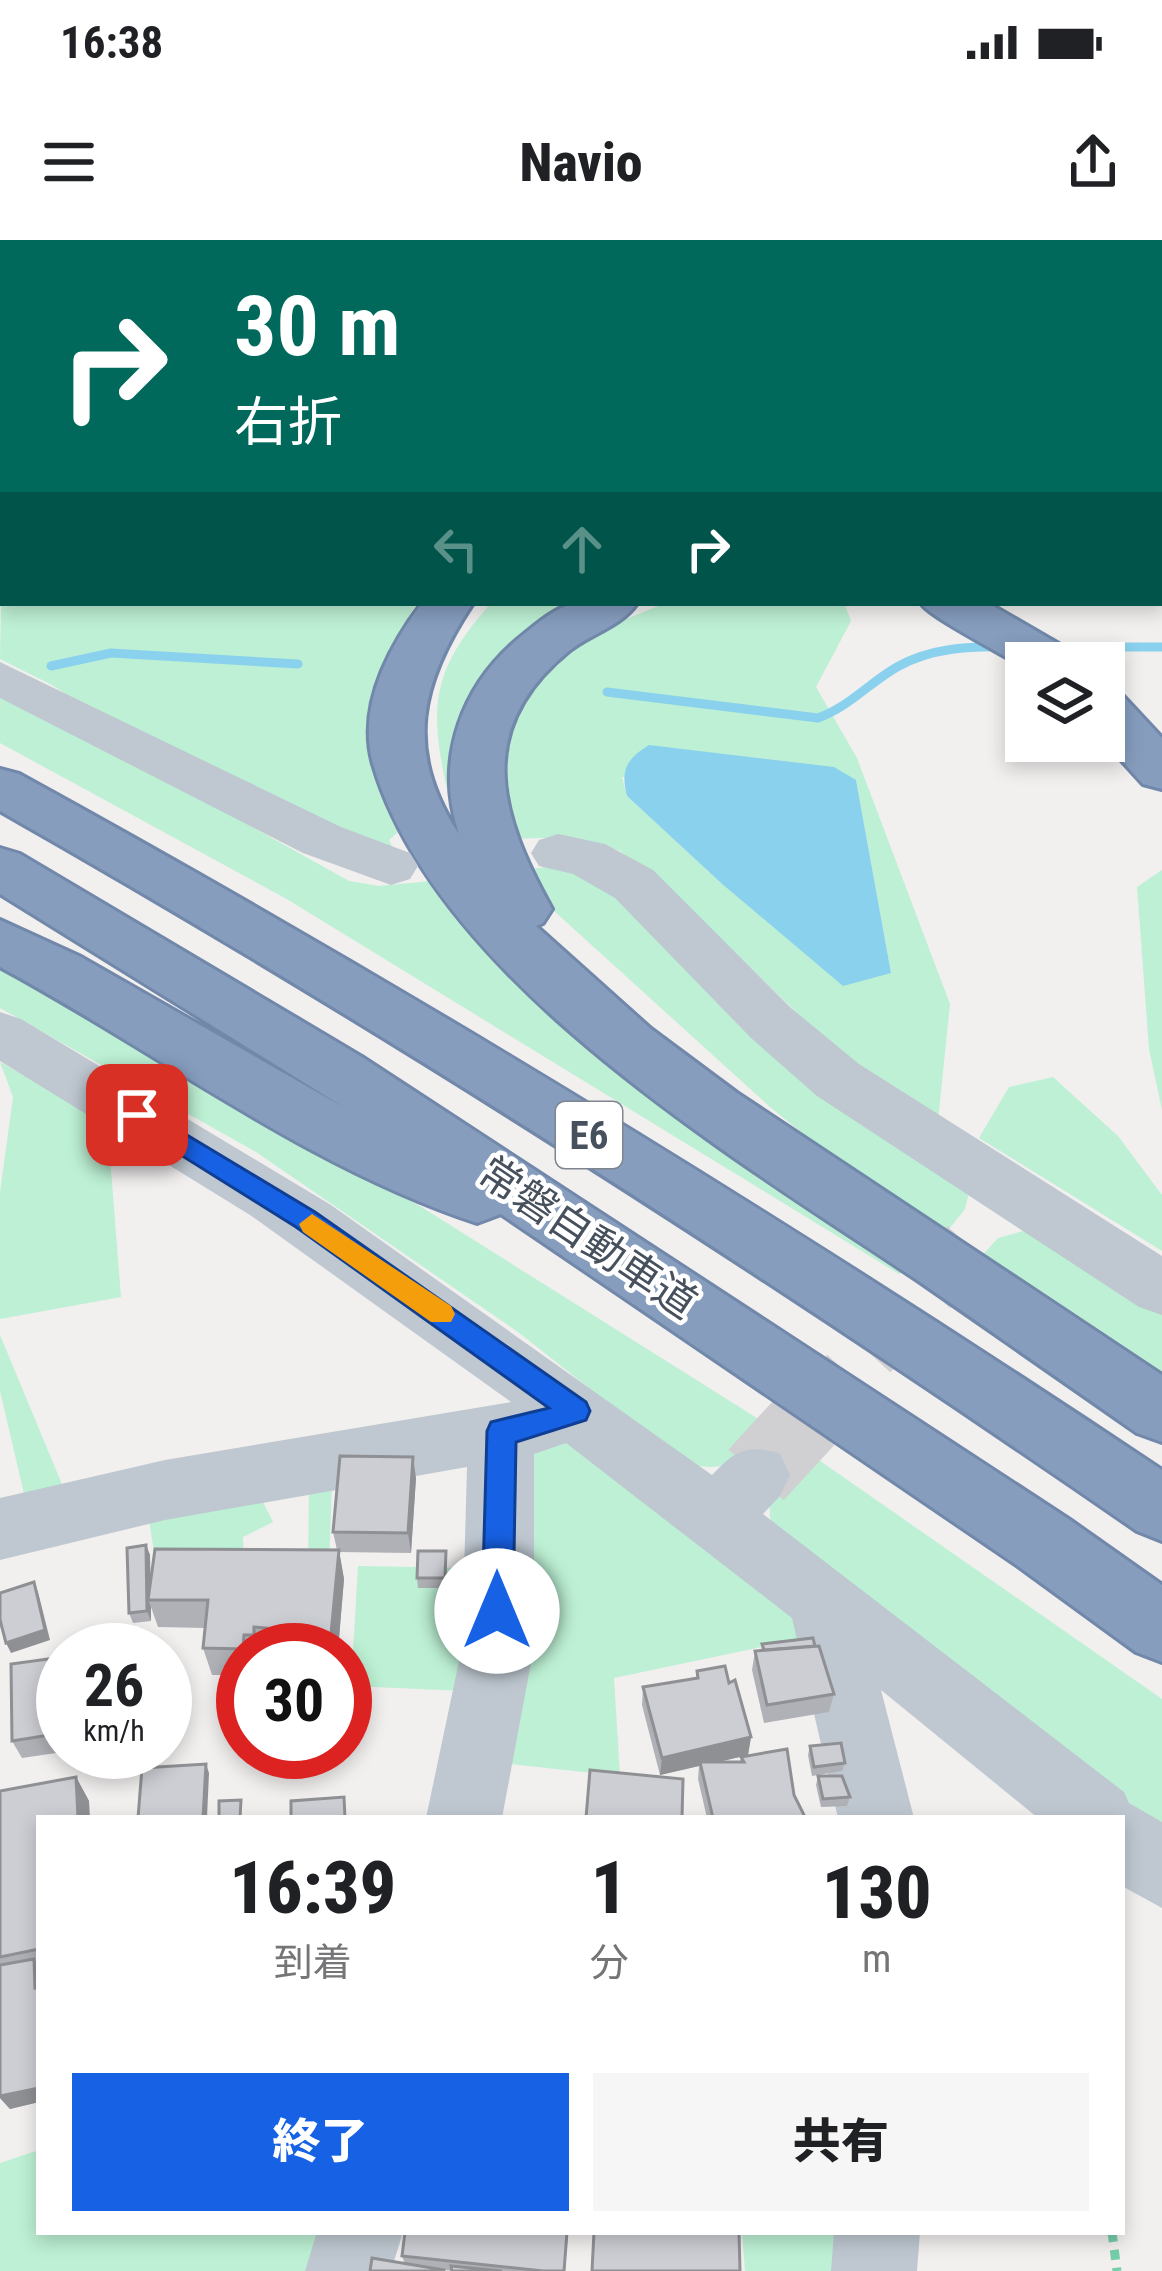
<!DOCTYPE html>
<html lang="ja">
<meta charset="utf-8">
<style>
:root{--surface:#fff;--page:#f6f6f6;--text:#202124;--muted:#757577;--accent:#1761e4}
body{margin:0;font-family:"Roboto Condensed","Noto Sans JP",sans-serif;background:var(--page);color:var(--text);height:100vh;display:flex;flex-direction:column;font-size:45px;white-space:nowrap}
*{box-sizing:border-box;margin:0}
p{font-size:39px;color:var(--muted)}
.icon{flex:none;width:66px;height:66px;fill:none;stroke:currentColor;stroke-width:2;stroke-linecap:round;stroke-linejoin:round}
.map{position:relative;flex:1;overflow:hidden}
.side{position:absolute;left:36px;top:1575px;width:1089px;height:420px;display:flex;flex-direction:column;background:var(--surface);border-radius:0px;box-shadow:0 6px 18px #0003}
.side>*{flex:none}
.hud{position:absolute;left:0px;top:0px;width:1164px;height:366px;box-shadow:0 6px 18px #0003;background:#00695c;color:#fff;overflow:hidden}
.tools{position:absolute;left:1005px;top:402px;display:grid;gap:24px}
.tools a{display:grid;place-items:center;width:120px;height:120px;border-radius:0px;background:var(--surface);box-shadow:0 6px 18px #0003;font-size:60px}
.speed{position:absolute;left:36px;top:1383px;display:flex;gap:24px;font-size:60px;font-weight:700;text-align:center}
.speed>*{display:grid;place-content:center;width:156px;height:156px;border-radius:50%;background:var(--surface);box-shadow:0 6px 18px #0003;line-height:1}
.speed small{font-size:30px;font-weight:400}
.speed .limit{border:18px solid #d22;background:#fff;color:#111}
.pin{position:absolute;display:grid;place-items:center;width:102px;height:102px;color:#fff;margin:-51px;border-radius:24px;box-shadow:0 6px 18px #0006}
.me{position:absolute;width:132px;margin:-66px;rotate:0deg;stroke-linejoin:round;filter:drop-shadow(0 0 9px #0008)}
.turn{display:flex;align-items:center;gap:42px;height:252px;padding:0 36px;font-size:54px}
.turn .icon{width:156px;height:156px;stroke-width:2.5}
.turn b{display:block;font-size:84px;line-height:102px}
.lanes{display:flex;align-items:center;height:114px;padding:0 36px;background:#0003;justify-content:center;gap:60px;direction:ltr}
.lanes .off{opacity:.35}
.eta{display:flex;justify-content:space-evenly;align-items:center;height:204px;text-align:center}
.eta b{font-size:72px;font-weight:800;line-height:84px}
.action{display:flex;gap:24px;margin-top:auto;padding:24px 36px}
.action a{flex:1;height:138px;border-radius:0px;background:var(--accent);color:#fff;font-size:48px;font-weight:800;line-height:138px;text-align:center}
.action a+a{background:var(--page);color:var(--text)}
.status{display:flex;justify-content:space-between;align-items:center;height:84px;padding:0 60px;background:var(--surface);direction:ltr}
.status svg{height:33px;fill:currentColor}
header{display:flex;justify-content:space-between;align-items:center;height:156px;padding:0 36px;background:var(--surface);font-size:54px;font-weight:800}
.map>svg:first-child{display:block}
.green{fill:#bdf0d4;fill-rule:evenodd}
.water{fill:#8ad1ed}
.lines{fill:none;stroke-linecap:round;stroke-linejoin:round}
.stream{stroke:#8ad1ed;stroke-width:9}
.minor-tunnel-far1{stroke:#d0cfd2;stroke-width:58;stroke-dasharray:58 30;stroke-linecap:butt}
.minor-tunnel{stroke:#d0cfd2;stroke-width:75;stroke-dasharray:75 38;stroke-linecap:butt}
.highway-casing{stroke:#7188aa;stroke-width:6}
.path{stroke:#75cea9;stroke-width:9;stroke-dasharray:10 8;stroke-linecap:butt}
.minor{fill:#bfc8d1;fill-rule:evenodd}
.highway{fill:#869dbe;fill-rule:evenodd}
.wall{fill:#afb1b6}
.shaded-wall{fill:#8f9094}
.building{fill:#ccced4;stroke:#8f9094;stroke-width:3}
.route{fill:#1761e4;stroke:#0f3f94;stroke-width:3}
.slow{fill:#f59e0b}
.labels{text-anchor:middle;stroke-width:9;stroke-linejoin:round;paint-order:stroke}
.shield{fill:#fff;stroke:#7e858e;stroke-width:3}
.shield-label{font-size:39px;font-weight:bold;fill:#47515d}
.street-label{font-size:42px;fill:#47515d;stroke:#fff}
</style>
<div class="status"><b>16:38</b><svg viewBox="0 0 49 12"><path d="M0 12V9h3v3zM5 12V6h3v6zM10 12V3h3v9zM15 12V0h3v12zM26 1h20v11H26zM47 4h2v5h-2z"/></svg></div>
<header><svg class="icon" aria-label="menu" viewBox="0 0 24 24"><path d="M4 6h16M4 12h16M4 18h16"/></svg>Navio<svg class="icon" aria-label="share" viewBox="0 0 24 24"><path d="M12 15V3M7 8l5-5 5 5M5 13v7h14v-7"/></svg></header>
<div class="map">
<svg width="1162" height="2031" viewBox="0 0 1162 2031">
<rect width="100%" height="100%" fill="#f2efef"/>
<g class="green">
<path d="M3 264V363H417C370 434 355 515 398 592L389 600 397 617 119 490 52 445 0 419Z"/>
<path d="M491 363H573C491 410 457 454 447 549 428 464 433 429 491 363Z"/>
<path d="M666 363H844L851 381 816 447 857 518 950 764 938 881 841 816 713 691 620 611 571 597 511 599 495 534 511 476 546 425 596 391ZM622 537 856 540 891 733 721 643 627 556Z"/>
<polygon points="0,446 349,641 379,646 441,640 912,1028 899,1034 285,658 0,503"/>
<polygon points="555,626 592,634 969,952 965,969 945,994 905,976 770,867 553,670 530,629"/>
<polygon points="1162,630 1162,870 1149,809 1137,647"/>
<path d="M0 725 423 968 771 1187C739 1219 731 1235 684 1223L518 1092 256 912 0 768Z"/>
<polygon points="0,822 115,886 109,904 121,1057 0,1079 0,952 13,857"/>
<polygon points="1053,837 1118,896 1162,955 1162,1011 979,898 1009,847"/>
<polygon points="1023,991 1046,996 1162,1071 1162,1139 977,1021 998,998"/>
<polygon points="0,1095 66,1254 26,1262 0,1151"/>
<polygon points="550,1183 806,1374 809,1397 614,1438 620,1536 501,1523 517,1204"/>
<polygon points="803,1209 1162,1459 1162,1601 789,1310 770,1278 769,1242"/>
<polygon points="332,1243 329,1329 308,1329 309,1248"/>
<polygon points="258,1252 273,1282 243,1297 244,1330 157,1330 148,1274"/>
<polygon points="358,1326 471,1328 465,1451 351,1446"/>
<polygon points="39,1910 39,1992 323,1992 312,2031 0,2031 0,1923"/>
<polygon points="742,1992 852,1992 850,2031 745,2031"/>
</g>
<path class="water" d="M649 505 834 527 856 540 891 733 843 746 721 643 627 556C620 529 627 519 649 505Z"/>
<g class="lines">
<g class="stream">
<polyline points="1047,407 1162,407"/>
<polyline points="51,426 111,413 298,424"/>
<path d="M607 452 818 478C849 467 869 443 897 427 930 408 970 406 1007 407"/>
</g>
<polyline class="minor-tunnel-far1" points="809,1177 983,990"/>
<polyline class="minor-tunnel" points="756,1235 812,1174"/>
<defs>
<g id="highway">
<polygon points="247,0 328,0 245,3"/>
<polygon points="764,0 816,0 762,3"/>
<rect x="0" y="8" width="3" height="26"/>
<rect x="0" y="110" width="3" height="26"/>
<rect x="1161" y="324" width="1" height="32"/>
<path d="M422 363H473C421 441 403 510 459 594 434 518 462 443 524 394 538 383 554 369 572 364 590 358 618 363 637 363 622 386 590 394 569 411 473 489 499 574 552 669L543 683 536 686 651 789 737 853 1162 1135V1202L1137 1193C1065 1143 993 1092 920 1042 741 922 436 741 373 524 357 467 389 407 422 363Z"/>
<path d="M921 363H988L1071 411 1079 423H1026V429C1004 414 931 378 921 363Z"/>
<polygon points="1104,451 1123,456 1162,498 1162,549 1143,544 1104,501"/>
<path d="M0 529 19 534C411 749 790 982 1162 1230V1301L1137 1291C767 1036 391 793 0 571Z"/>
<path d="M0 608 20 614 362 817 1070 1280 1162 1345V1422L1136 1412 1018 1326 501 974 477 983C305 926 158 812 0 727V680L81 717 345 868 0 654Z"/>
</g>
</defs>
<use href="#highway" class="highway-casing"/>
<polyline class="path" points="1112,1992 1117,2031"/>
<g class="minor">
<polygon points="0,422 341,587 410,613 418,626 410,639 391,645 303,613 0,458"/>
<polygon points="558,594 605,604 653,630 791,768 859,824 1162,1016 1162,1075 1139,1067 817,856 751,798 615,658 573,634 539,626 531,613 539,600"/>
<path d="M0 772 21 779 331 965 712 1235C734 1211 748 1203 780 1214L790 1235 780 1256 763 1274 1124 1552 1129 1563 1162 1582V1668L1122 1646V1578H1038L881 1450 914 1578H838L792 1378 566 1203 534 1214V1407L502 1578H426L462 1407 467 1227 165 1280 0 1320V1258L165 1220 511 1162 250 975 0 821Z"/>
<polygon points="317,1992 403,1992 391,2031 305,2031"/>
<polygon points="834,1992 920,1992 917,2031 831,2031"/>
</g>
<use href="#highway" class="highway"/>
</g>
<g class="wall">
<polygon points="416,1238 411,1313 339,1312 344,1339 338,1410 243,1410 243,1435 212,1435 203,1408 205,1388 158,1387 151,1367 151,1381 133,1383 129,1373 146,1305 150,1315 150,1344 337,1310 333,1292"/>
<polygon points="446,1311 446,1348 418,1348 417,1338"/>
<polygon points="762,1404 834,1454 829,1472 764,1483 752,1430 755,1411 761,1411"/>
<polygon points="63,1417 63,1512 22,1518 12,1501"/>
<polygon points="697,1431 729,1443 751,1497 748,1515 718,1522 740,1522 741,1517 794,1555 805,1578 707,1578 698,1539 699,1526 660,1535 642,1465 643,1447 696,1438"/>
<polygon points="810,1506 845,1523 842,1531 812,1536 808,1515"/>
<polygon points="818,1536 850,1557 847,1566 821,1567 816,1545"/>
<polygon points="76,1537 89,1561 39,1578 39,1862 10,1869 0,1858 0,1551"/>
<polygon points="568,1992 565,2031 452,2031 405,2024 402,2016"/>
</g>
<g class="shaded-wall">
<polygon points="3,221 3,259 0,260 0,222"/>
<polygon points="413,1217 416,1238 411,1313 408,1293"/>
<polygon points="146,1305 150,1315 151,1360 148,1360 151,1367 151,1381 147,1371"/>
<polygon points="339,1310 344,1339 338,1410 335,1410 331,1394"/>
<polygon points="34,1342 38,1352 50,1400 11,1413 6,1403"/>
<polygon points="254,1387 261,1410 258,1410 254,1395"/>
<polygon points="751,1497 748,1515 701,1526 700,1522 699,1526 660,1535 662,1518"/>
<polygon points="206,1524 209,1533 207,1578 203,1578"/>
<polygon points="76,1537 89,1561 90,1578 78,1578"/>
<polygon points="34,1719 39,1726 39,1753 35,1748"/>
<polygon points="39,1848 39,1862 10,1869 0,1858 0,1856"/>
</g>
<g class="building">
<polygon points="3,174 3,221 0,222 0,175"/>
<polygon points="340,1216 413,1217 408,1293 333,1292"/>
<polygon points="146,1305 147,1371 129,1373 127,1308"/>
<polygon points="155,1309 339,1310 331,1394 254,1387 254,1395 244,1395 243,1409 203,1408 208,1360 148,1360"/>
<polygon points="418,1311 446,1311 445,1338 417,1338"/>
<polygon points="34,1342 45,1390 6,1403 0,1380 0,1353"/>
<polygon points="813,1398 815,1406 764,1410 762,1404"/>
<polygon points="819,1406 834,1454 767,1465 755,1411"/>
<polygon points="63,1417 62,1493 12,1501 11,1424"/>
<polygon points="725,1426 729,1443 735,1440 751,1497 662,1518 643,1447 698,1438 697,1431"/>
<polygon points="841,1503 845,1523 814,1527 810,1506"/>
<polygon points="787,1509 794,1555 805,1577 713,1578 700,1522 744,1522 741,1517"/>
<polygon points="206,1524 203,1578 138,1578 142,1528"/>
<polygon points="590,1530 683,1539 682,1578 586,1578"/>
<polygon points="818,1536 842,1536 850,1557 823,1559"/>
<polygon points="76,1537 78,1578 39,1578 39,1709 0,1717 0,1551"/>
<polygon points="344,1557 345,1578 291,1578 291,1561"/>
<polygon points="241,1560 240,1578 219,1578 219,1561"/>
<polygon points="34,1719 35,1748 39,1747 39,1848 0,1856 0,1725"/>
<polygon points="405,1992 567,1992 564,2031 543,2031 402,2016"/>
<polygon points="594,1992 739,1992 740,2031 592,2031"/>
<polygon points="372,2018 444,2030 444,2031 370,2031"/>
<polygon points="451,2026 502,2031 452,2031"/>
</g>
<polygon class="route" points="137,865 315,972 586,1162 590,1171 586,1180 516,1202 513,1371 508,1381 497,1385 487,1381 482,1371 487,1191 491,1182 549,1168 296,987 128,882 124,875"/>
<polygon class="slow" points="312,974 451,1066 455,1074 451,1082 431,1082 303,992 299,984"/>
<g class="labels">
<rect class="shield" x="556" y="862" width="66" height="66" rx="9"/>
<g class="shield-label">
<text x="589" y="909">E6</text>
</g>
<g class="street-label">
<text transform="translate(588 997) rotate(34)" y="15">常磐自動車道</text>
</g>
</g>
</svg>
<div class="tools">
<a><svg class="icon" aria-label="layers" viewBox="0 0 24 24"><path d="M12 4l9 5-9 5-9-5zM3 14l9 5 9-5"/></svg></a>
</div>
<div class="speed"><div>26<small>km/h</small></div><div class="limit">30</div></div>
<div class="pin" style="left:137px;top:875px;background:#d93025"><svg class="icon" aria-label="arrive" viewBox="0 0 24 24"><path d="M6 21V4h12l-3 4 3 4H6"/></svg></div>
<svg class="me" style="left:497px;top:1371px" viewBox="-20 -20 40 40"><circle r="19" fill="#fff"/><path d="M0-13L10 11 0 6-10 11z" fill="#1761e4"/></svg>
<div class="hud">
<div class="turn"><svg class="icon" aria-label="right" viewBox="0 0 24 24"><path d="M7 20v-9h11M14 6l5 5-5 5"/></svg><div><b>30 m</b>右折</div></div>
<div class="lanes"><svg class="icon off" aria-label="left" viewBox="0 0 24 24"><path d="M17 20v-9H6M10 6l-5 5 5 5"/></svg><svg class="icon off" aria-label="ahead" viewBox="0 0 24 24"><path d="M12 20V5M6 11l6-6 6 6"/></svg><svg class="icon" aria-label="right" viewBox="0 0 24 24"><path d="M7 20v-9h11M14 6l5 5-5 5"/></svg></div>
</div>
<section class="side">
<div class="eta">
<div><b>16:39</b><p>到着</p></div>
<div><b>1</b><p>分</p></div>
<div><b>130</b><p>m</p></div>
</div>
<div class="action"><a>終了</a><a>共有</a></div>
</section>
</div>
